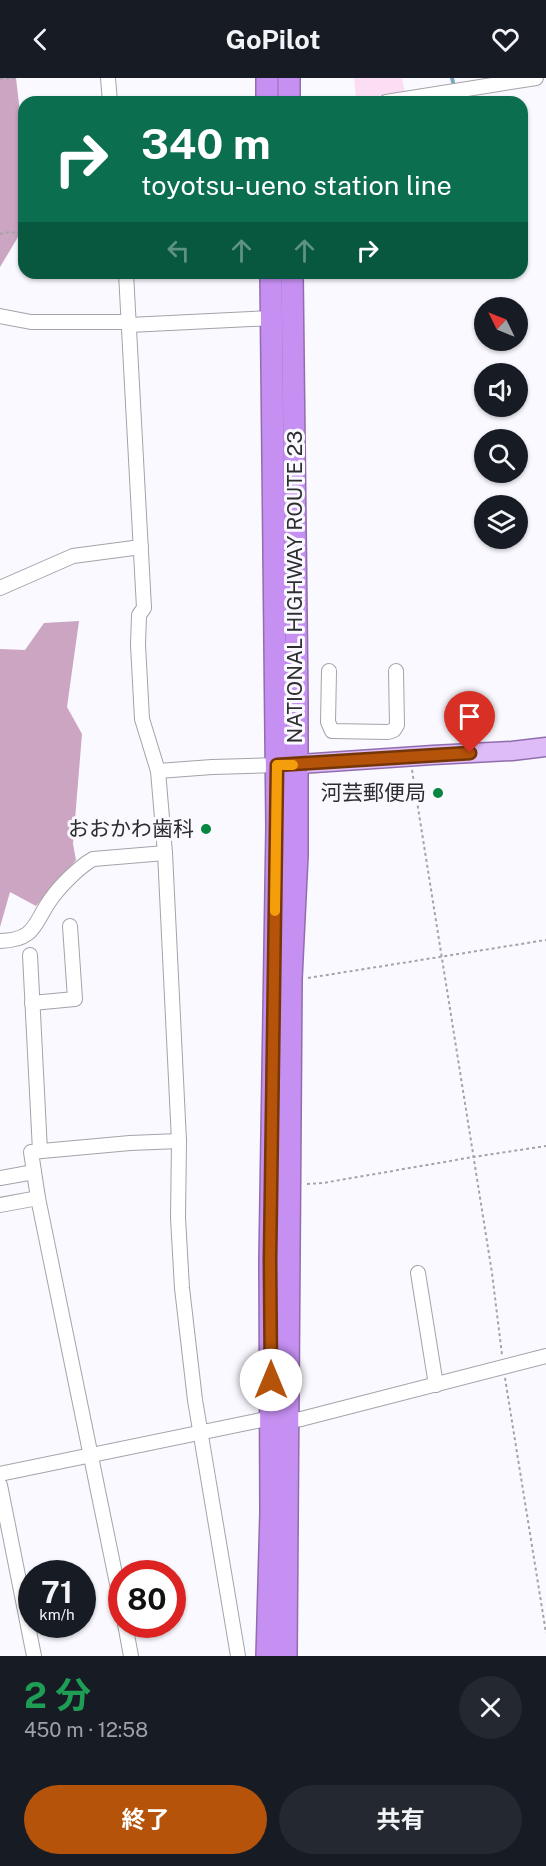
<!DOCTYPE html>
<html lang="ja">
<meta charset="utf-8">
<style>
:root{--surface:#171b24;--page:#242831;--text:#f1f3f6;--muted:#9ea1a6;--accent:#b45309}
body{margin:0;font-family:"Public Sans","Noto Sans JP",sans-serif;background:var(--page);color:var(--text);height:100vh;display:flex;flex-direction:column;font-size:22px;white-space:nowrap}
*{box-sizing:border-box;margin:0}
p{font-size:20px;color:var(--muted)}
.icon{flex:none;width:33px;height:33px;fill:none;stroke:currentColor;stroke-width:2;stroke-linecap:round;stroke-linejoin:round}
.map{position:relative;height:1578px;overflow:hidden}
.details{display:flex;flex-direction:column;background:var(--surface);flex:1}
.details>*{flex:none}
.hud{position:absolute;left:18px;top:18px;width:510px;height:183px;border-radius:18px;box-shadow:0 2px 4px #0004;background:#0b6e4f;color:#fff;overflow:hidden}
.needle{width:39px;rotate:313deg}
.fabs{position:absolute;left:474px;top:219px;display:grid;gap:12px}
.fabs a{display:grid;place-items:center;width:54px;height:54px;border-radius:50%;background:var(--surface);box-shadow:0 2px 4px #0004;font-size:30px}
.speed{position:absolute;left:18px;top:1482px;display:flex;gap:12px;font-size:30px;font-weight:700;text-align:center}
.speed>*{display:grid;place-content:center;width:78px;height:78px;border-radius:50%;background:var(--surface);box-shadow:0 2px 4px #0004;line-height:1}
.speed small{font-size:15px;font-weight:400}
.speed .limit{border:9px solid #d22;background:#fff;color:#111}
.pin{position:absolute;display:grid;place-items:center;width:51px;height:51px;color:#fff;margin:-62px -26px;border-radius:50% 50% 50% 0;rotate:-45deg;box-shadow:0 0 6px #0007}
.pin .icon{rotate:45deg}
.me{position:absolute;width:66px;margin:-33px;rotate:0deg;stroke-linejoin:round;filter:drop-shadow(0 0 4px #0008)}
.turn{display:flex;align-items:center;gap:21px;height:126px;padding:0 24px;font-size:27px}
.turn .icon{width:78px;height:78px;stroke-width:2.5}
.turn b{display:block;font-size:42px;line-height:51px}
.lanes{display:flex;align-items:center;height:57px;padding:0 24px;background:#0003;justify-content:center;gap:30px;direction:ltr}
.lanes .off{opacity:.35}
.round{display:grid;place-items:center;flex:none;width:63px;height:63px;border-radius:32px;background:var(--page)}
.overview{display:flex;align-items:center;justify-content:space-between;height:102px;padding:0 24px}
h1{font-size:36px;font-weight:700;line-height:45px;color:#1e9e55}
.action{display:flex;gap:12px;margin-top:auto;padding:12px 24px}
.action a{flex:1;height:69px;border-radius:36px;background:var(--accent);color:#fff;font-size:24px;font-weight:700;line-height:69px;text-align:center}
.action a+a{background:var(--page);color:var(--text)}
header{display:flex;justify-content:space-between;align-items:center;height:78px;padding:0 24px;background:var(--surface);font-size:27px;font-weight:700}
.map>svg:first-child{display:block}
.green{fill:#fbdef3}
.forest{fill:#cba5c2}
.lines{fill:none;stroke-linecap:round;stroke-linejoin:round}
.stream{stroke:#7aa8bf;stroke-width:4}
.minor-casing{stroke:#a3a4a9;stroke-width:16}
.major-casing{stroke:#916dae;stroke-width:21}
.highway-casing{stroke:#916dae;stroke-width:24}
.path{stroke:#a4a4a8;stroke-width:2;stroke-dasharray:3 3;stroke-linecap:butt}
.minor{stroke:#fff;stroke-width:14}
.major{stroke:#ddbcf7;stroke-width:18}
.highway{stroke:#c68ff2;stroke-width:21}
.route-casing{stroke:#753606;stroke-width:15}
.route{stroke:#b45309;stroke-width:10}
.slow{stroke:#f59e0b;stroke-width:10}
.poi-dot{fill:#078641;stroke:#f9f9ff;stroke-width:2}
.labels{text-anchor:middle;stroke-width:6;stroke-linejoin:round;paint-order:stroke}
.street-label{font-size:21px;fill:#2e2e30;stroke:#f9f9ff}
.poi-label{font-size:21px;fill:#2e2e30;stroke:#f9f9ff;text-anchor:end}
</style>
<header><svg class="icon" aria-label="back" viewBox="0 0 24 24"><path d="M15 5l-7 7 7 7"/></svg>GoPilot<svg class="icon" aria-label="heart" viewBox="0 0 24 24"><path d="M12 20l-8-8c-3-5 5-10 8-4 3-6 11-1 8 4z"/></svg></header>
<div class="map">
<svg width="546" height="1578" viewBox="0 0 546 1578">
<rect width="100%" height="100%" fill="#f9f9ff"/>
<polygon class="green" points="354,0 402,0 405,14 356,21"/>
<g class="forest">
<polygon points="0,0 16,0 24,69 24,149 0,189"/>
<polygon points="79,543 67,629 82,656 73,766 76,782 36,828 10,814 0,849 0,571 25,572 44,545"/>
</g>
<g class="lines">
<polyline class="stream" points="452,0 453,4"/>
<defs>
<g id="minor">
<polyline points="108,0 110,24"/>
<polyline points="386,24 536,0"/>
<polyline points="126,195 144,530 139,537 138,567 142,641 158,693 165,775 179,1063 178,1140 182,1210 195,1322 238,1578"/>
<polyline points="0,238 31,244 129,244"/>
<polyline points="129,247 272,240"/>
<polyline points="0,510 73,478 141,469"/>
<polyline points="329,593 328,644 332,653 388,654 394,652 397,647 396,593"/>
<polyline points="158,693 212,689 277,687"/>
<path d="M0 863C37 862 34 844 51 821 60 808 79 789 93 781L165 775"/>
<polyline points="30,877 40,1073"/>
<polyline points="32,925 75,921 70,848"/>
<polyline points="0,1100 34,1094"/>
<polyline points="0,1127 38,1120"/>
<polyline points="418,1195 436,1307"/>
<polyline points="0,1396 271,1340 288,1343 301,1341 546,1278"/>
<polyline points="0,1407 34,1578"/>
<polyline points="122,1530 38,1120 31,1074 130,1065 179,1063"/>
<polyline points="125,1546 131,1578"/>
</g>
<polyline id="major" points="285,687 433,677 512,673 546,669"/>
<g id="highway">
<polyline points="267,0 267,24"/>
<polyline points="289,0 289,24"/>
<polyline points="267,1578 271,1434 270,1182 277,749 271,195"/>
<polyline points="286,1578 291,901 297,777 297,625 292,195"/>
</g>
</defs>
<use href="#minor" class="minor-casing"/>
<use href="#major" class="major-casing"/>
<use href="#highway" class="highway-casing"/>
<g class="path">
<polyline points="0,1 17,0"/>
<polyline points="0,156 9,154 24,156"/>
<polyline points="412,692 492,1195 502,1277"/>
<polyline points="308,900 546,862"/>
<polyline points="307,1106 323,1105 473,1079 546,1068"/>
<polyline points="505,1300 546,1555"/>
</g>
<use href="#minor" class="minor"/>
<use href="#major" class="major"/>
<use href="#highway" class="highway"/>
</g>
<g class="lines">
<defs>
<polyline id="route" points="271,1302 270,1182 277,687 470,675"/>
</defs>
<use href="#route" class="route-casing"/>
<use href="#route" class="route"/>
<polyline class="slow" points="275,833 277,687 293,687"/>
</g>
<g class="poi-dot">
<circle cx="438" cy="715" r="6"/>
<circle cx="206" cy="751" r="6"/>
</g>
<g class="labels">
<g class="street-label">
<text transform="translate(295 509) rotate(-90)" y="7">NATIONAL HIGHWAY ROUTE 23</text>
</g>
<g class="poi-label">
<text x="426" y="722">河芸郵便局</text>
<text x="194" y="758">おおかわ歯科</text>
</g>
</g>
</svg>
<div class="fabs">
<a><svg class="needle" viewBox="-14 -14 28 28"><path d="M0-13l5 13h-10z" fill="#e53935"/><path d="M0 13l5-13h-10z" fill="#9ea1a6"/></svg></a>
<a><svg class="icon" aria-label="sound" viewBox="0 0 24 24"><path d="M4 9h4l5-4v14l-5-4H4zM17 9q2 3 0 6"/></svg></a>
<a><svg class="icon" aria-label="search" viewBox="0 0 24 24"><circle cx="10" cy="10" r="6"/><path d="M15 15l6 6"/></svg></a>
<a><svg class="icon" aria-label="layers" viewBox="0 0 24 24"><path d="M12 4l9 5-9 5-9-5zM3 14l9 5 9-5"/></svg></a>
</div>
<div class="speed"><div>71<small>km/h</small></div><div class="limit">80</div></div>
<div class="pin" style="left:470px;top:675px;background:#d93025"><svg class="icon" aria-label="arrive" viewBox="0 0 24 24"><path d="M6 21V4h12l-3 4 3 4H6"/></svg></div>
<svg class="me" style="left:271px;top:1302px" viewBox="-20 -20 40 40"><circle r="19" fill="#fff"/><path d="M0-13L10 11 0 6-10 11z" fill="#b45309"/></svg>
<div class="hud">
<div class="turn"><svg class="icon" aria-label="right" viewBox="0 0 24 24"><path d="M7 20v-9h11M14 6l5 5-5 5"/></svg><div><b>340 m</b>toyotsu-ueno station line</div></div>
<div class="lanes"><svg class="icon off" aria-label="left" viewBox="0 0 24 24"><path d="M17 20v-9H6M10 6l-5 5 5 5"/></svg><svg class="icon off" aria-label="ahead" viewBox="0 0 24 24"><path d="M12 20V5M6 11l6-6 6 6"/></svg><svg class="icon off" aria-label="ahead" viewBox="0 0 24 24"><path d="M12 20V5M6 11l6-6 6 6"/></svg><svg class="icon" aria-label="right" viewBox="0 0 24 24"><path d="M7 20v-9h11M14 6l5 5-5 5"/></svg></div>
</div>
</div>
<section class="details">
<div class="overview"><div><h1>2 分</h1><p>450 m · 12:58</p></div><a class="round"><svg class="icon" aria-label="close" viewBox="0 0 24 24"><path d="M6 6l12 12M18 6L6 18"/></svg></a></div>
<div class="action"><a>終了</a><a>共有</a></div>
</section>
